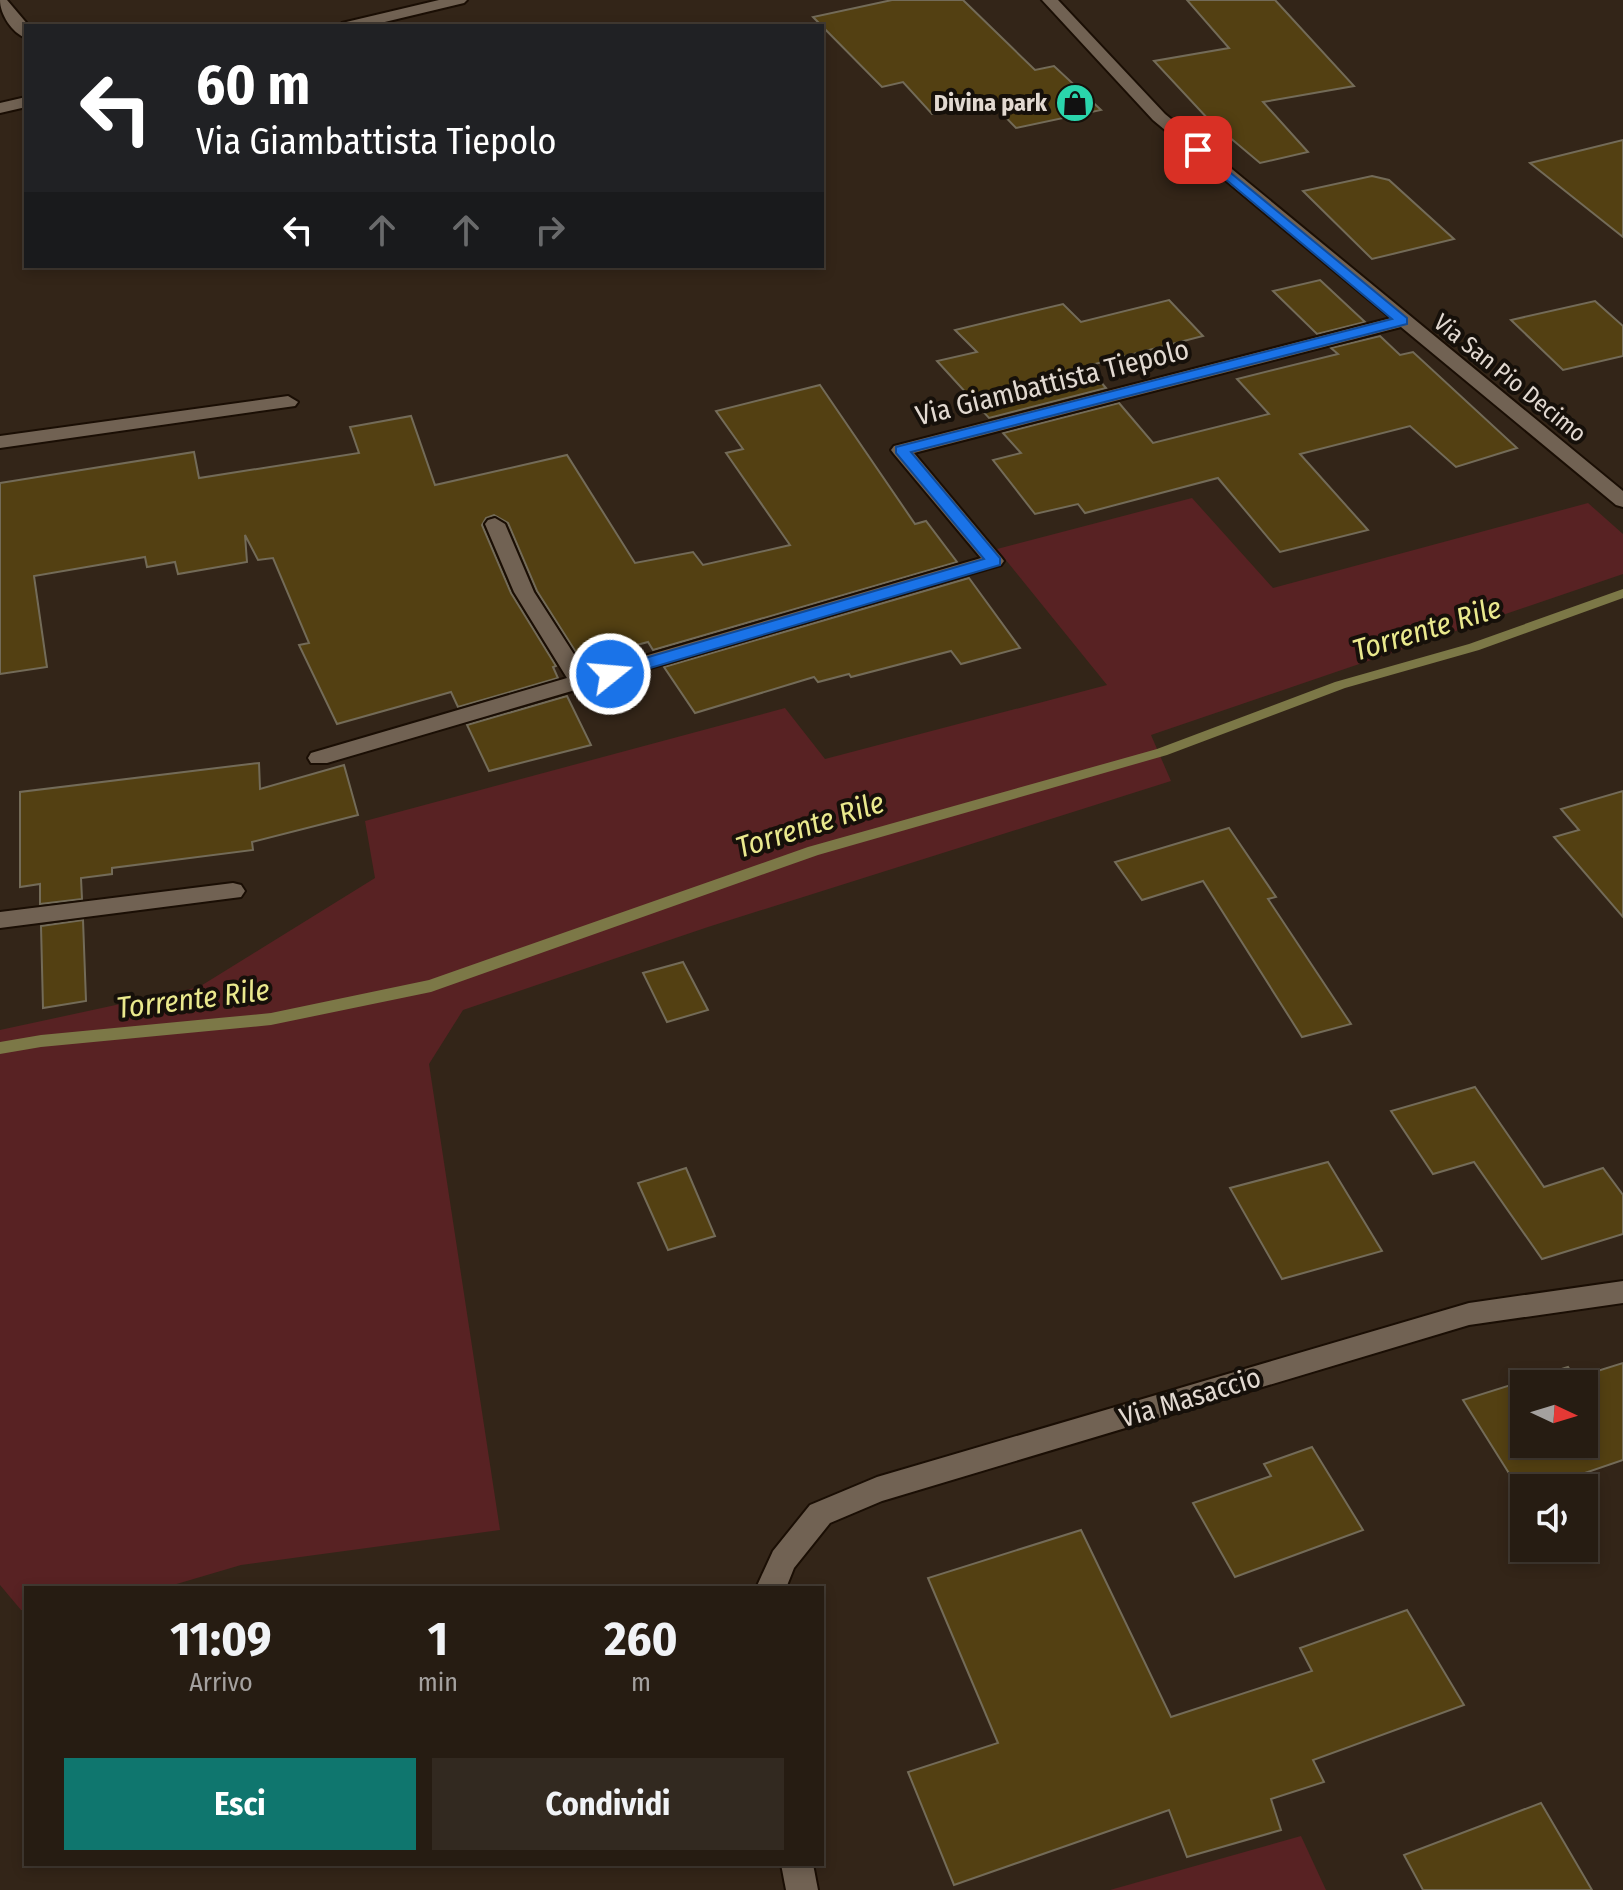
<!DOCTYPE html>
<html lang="it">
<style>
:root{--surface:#261c12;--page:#322920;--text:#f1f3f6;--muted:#a4a19f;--line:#423a32;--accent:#0f766e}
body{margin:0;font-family:"Fira Sans Condensed",sans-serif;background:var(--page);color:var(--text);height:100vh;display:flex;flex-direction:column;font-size:30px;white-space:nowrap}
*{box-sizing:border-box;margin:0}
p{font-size:26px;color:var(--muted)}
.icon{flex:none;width:44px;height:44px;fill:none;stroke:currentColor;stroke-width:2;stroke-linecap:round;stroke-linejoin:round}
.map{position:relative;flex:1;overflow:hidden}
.panel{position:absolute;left:24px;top:1586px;width:800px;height:280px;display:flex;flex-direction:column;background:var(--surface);border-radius:0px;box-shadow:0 4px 12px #0003,0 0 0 2px var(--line)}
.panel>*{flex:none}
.hud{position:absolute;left:24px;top:24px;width:800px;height:244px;border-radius:0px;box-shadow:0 4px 12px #0003,0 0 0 2px var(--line);background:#202124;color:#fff;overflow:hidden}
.needle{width:52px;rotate:94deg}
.buttons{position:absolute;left:1510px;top:1370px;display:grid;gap:16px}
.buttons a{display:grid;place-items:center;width:88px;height:88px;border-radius:0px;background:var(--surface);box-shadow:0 4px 12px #0003,0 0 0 2px var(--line);font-size:40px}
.pin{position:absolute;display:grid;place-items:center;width:68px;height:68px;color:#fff;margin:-34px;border-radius:16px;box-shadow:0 4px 12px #0006}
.me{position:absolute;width:88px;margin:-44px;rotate:73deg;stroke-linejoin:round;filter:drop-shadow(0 0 6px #0008)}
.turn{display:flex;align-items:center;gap:28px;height:168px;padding:0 40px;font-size:36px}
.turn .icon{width:104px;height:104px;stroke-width:2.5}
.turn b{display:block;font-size:56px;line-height:68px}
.lanes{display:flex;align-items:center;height:76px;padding:0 40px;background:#0003;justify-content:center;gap:40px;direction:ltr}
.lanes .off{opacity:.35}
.eta{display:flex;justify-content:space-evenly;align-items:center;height:136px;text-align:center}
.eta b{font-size:48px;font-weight:700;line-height:56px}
.cta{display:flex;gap:16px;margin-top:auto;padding:16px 40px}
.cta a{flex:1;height:92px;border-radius:0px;background:var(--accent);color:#fff;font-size:32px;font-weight:700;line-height:92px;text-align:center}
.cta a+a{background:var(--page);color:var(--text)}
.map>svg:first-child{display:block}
.green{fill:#582223}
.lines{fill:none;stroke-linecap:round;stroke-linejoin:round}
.stream{fill:#7c7847;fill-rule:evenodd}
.building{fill:#534012;stroke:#736b58;stroke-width:2;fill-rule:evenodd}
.minor-casing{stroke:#1a0e04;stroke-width:4}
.minor{fill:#716253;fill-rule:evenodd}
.route{fill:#1a73e8;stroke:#114b97;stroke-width:2}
.labels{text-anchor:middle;stroke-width:8;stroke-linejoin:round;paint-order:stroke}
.far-poi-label{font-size:24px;font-weight:bold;fill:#e2d9d1;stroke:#16100a;text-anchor:end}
.far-street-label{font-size:24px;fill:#e2d9d1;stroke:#16100a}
.street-label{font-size:28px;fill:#e2d9d1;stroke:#16100a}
.water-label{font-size:30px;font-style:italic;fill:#eae98d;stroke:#16100a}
</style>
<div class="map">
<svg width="1623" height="1890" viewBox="0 0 1623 1890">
<rect width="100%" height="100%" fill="#332518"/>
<g class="green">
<polygon points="1192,498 1273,588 1588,503 1623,534 1623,574 1151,735 1171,781 708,927 463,1010 429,1064 500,1530 241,1565 163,1588 26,1588 26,1610 21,1610 0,1585 0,1030 199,987 375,878 365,821 785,708 825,759 1107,685 997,549"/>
<polygon points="1301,1836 1326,1890 1110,1890"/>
</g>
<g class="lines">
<polygon class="stream" points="1623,589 1623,598 1479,650 1345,688 1167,755 818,855 431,992 271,1025 41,1047 0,1054 0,1042 41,1035 271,1013 429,980 808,847 1157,749 1335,682 1469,644"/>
</g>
<g class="building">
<polygon points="892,0 963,0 1035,70 1054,66 1101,110 1016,128 990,101 932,114 903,82 882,87 813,17"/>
<polygon points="1187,0 1275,0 1354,86 1263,102 1308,152 1260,163 1209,120 1154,61 1229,48"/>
<polygon points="1623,140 1623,237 1530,163"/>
<polygon points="1372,176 1389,180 1454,239 1372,259 1303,191"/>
<polygon points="1320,280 1365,322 1317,334 1273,291"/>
<polygon points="1169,300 1203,336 1087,366 1106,388 989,418 937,361 977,352 955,330 1063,304 1081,322"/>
<polygon points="1595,301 1623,326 1623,356 1563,370 1511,320"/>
<polygon points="1380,336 1400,355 1413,352 1517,448 1456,467 1410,426 1300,454 1368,530 1280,552 1218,478 1085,513 1078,504 1035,514 993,460 1021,453 1003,433 1119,403 1153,443 1269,414 1237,379 1338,354 1331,348"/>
<polygon points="820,385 915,524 926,521 957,562 653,650 648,642 581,660 537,591 508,523 494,515 486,518 482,525 511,593 556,666 553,667 558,678 458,707 451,692 337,724 299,645 309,643 273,558 258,560 245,535 247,562 178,574 175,562 147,567 145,557 34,576 47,667 0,674 0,483 194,452 199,478 359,453 350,427 411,416 435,485 567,455 635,563 693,552 703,565 790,545 726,453 743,449 716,411"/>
<polygon points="969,578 1020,648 961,664 951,651 851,677 849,674 818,682 814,677 695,713 664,667"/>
<polygon points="567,696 591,745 489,771 467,725"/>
<polygon points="259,763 260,789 344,765 358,815 252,842 253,850 112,868 112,874 81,878 82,899 40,904 40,884 20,887 20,792"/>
<polygon points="1623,791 1623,917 1554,837 1579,830 1561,809"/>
<polygon points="1229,828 1276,897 1268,899 1351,1024 1302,1037 1203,881 1142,900 1115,862"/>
<polygon points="83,920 86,1001 43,1008 41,926"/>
<polygon points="683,962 708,1010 667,1022 643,973"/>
<polygon points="1475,1087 1544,1187 1603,1168 1623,1195 1623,1234 1542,1259 1474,1162 1433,1174 1391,1111"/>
<polygon points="1328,1162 1382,1251 1282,1279 1230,1188"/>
<polygon points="686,1168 715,1236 668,1250 638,1183"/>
<path d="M1623 1363V1460L1541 1488H1524L1522 1494 1463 1400 1568 1367 1575 1378ZM1524 1384H1584V1444H1524Z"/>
<polygon points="1312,1447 1363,1530 1235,1577 1193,1503 1271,1476 1264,1464"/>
<polygon points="1081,1530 1171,1717 1312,1671 1300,1648 1407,1610 1464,1705 1313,1760 1324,1782 1271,1799 1281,1830 1187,1857 1169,1810 954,1885 908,1772 998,1743 928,1578"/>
<polygon points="1541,1803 1592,1890 1423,1890 1404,1855"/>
</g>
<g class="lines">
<defs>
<g id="minor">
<path d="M0 0H7L29 26H26V38C12 33 0 14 0 0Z"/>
<polygon points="439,0 467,0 464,3 368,26 340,26 342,23"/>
<polygon points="1042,0 1058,0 1165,114 1623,491 1623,507 1616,505 1401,327 914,453 1001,557 1004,561 1001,565 327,763 311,763 308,758 311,753 567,678 514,592 485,524 488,520 495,518 505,524 534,592 586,673 981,558 894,454 891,450 894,446 1391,318 1153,120"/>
<polygon points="26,97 26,107 0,113 0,103"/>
<polygon points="288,396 298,402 295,406 0,448 0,436"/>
<polygon points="233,883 241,885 245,891 241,897 0,928 0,912"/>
<polygon points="1623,1281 1623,1303 1469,1325 882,1501 830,1523 794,1568 786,1588 756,1588 773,1551 810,1505 877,1477 1469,1303"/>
<polygon points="781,1864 813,1864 818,1890 786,1890"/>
</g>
</defs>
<use href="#minor" class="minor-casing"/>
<use href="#minor" class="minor"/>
</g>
<polygon class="route" points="1198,146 1407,318 1407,324 911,452 1000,558 1000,565 616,678 604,678 604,670 984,559 896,453 896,447 1392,319 1193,152 1193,147"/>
<defs>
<symbol id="shop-disc" viewBox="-11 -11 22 22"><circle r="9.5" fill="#2ad5ac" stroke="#16100a"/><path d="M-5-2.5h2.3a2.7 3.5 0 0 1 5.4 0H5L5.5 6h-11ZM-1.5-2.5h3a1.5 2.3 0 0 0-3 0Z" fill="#111"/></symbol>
</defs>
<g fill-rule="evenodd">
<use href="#shop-disc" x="1053" y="81" width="44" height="44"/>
</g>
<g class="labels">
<g class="far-poi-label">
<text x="1047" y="111">Divina park</text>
</g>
<g class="far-street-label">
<text transform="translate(1510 378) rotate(39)" y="8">Via San Pio Decimo</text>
</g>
<g class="street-label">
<text transform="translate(1052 382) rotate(-14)" y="10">Via Giambattista Tiepolo</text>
<text transform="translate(1190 1397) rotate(-17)" y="10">Via Masaccio</text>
</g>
<g class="water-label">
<text transform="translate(1427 629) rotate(-17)" y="10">Torrente Rile</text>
<text transform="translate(810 825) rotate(-18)" y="10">Torrente Rile</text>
<text transform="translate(193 999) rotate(-7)" y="10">Torrente Rile</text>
</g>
</g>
</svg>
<div class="buttons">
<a><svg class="needle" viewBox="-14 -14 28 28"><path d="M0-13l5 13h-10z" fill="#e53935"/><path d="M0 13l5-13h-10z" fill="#a4a19f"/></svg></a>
<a><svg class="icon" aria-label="sound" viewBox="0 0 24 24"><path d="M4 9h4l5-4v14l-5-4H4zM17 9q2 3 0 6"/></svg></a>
</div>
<div class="pin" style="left:1198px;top:150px;background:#d93025"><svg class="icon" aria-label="arrive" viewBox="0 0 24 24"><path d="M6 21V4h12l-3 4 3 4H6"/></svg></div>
<svg class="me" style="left:610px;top:674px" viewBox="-20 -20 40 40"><circle r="17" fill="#1a73e8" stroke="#fff" stroke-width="3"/><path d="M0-11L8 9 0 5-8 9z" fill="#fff"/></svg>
<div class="hud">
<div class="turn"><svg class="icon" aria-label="left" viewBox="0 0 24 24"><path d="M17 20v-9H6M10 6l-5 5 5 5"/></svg><div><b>60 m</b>Via Giambattista Tiepolo</div></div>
<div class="lanes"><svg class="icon" aria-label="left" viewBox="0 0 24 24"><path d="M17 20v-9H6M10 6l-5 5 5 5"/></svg><svg class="icon off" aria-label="ahead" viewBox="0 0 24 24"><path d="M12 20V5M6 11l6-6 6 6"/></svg><svg class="icon off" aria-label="ahead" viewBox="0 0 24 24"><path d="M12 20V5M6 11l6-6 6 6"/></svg><svg class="icon off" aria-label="right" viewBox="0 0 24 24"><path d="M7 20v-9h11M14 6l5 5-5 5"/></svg></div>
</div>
<section class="panel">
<div class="eta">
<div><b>11:09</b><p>Arrivo</p></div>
<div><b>1</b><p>min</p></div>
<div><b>260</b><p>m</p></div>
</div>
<div class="cta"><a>Esci</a><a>Condividi</a></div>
</section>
</div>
